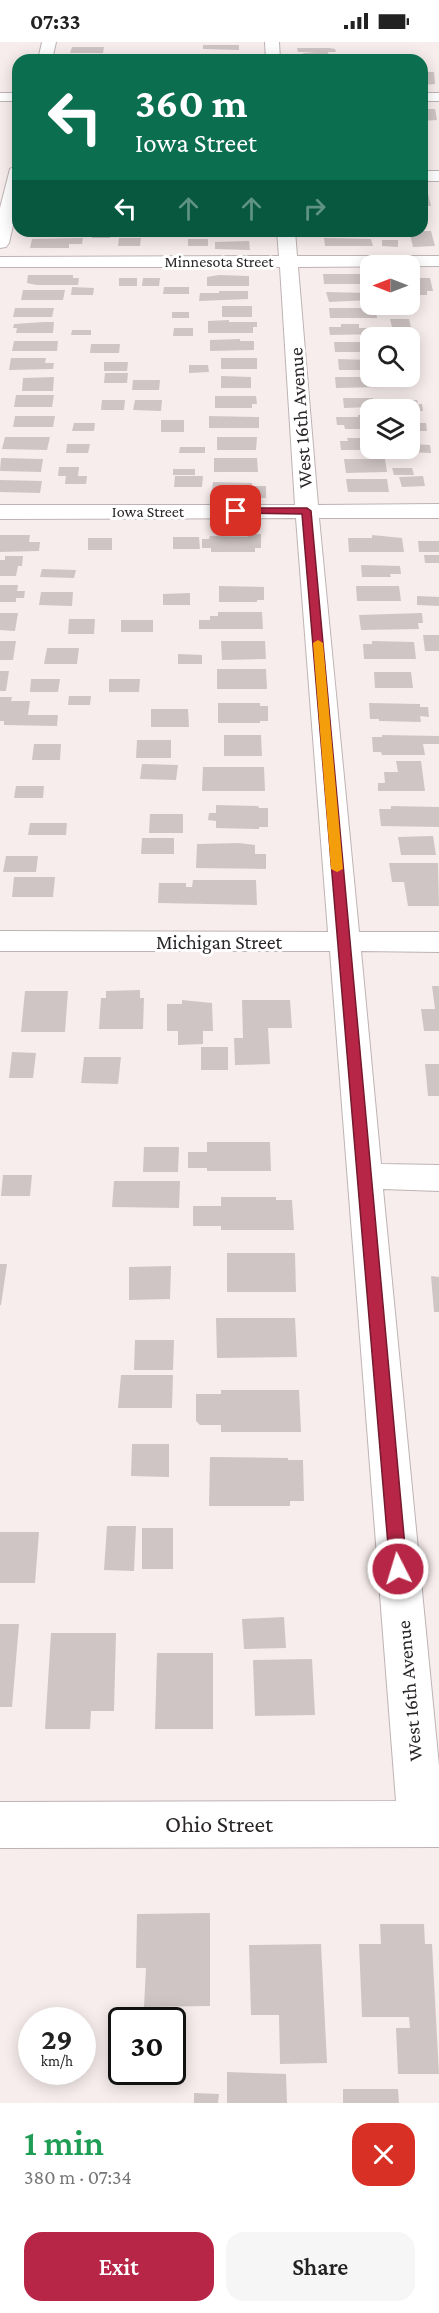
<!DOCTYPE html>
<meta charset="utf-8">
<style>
:root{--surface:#fff;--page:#f6f6f6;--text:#222;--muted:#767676;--accent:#b72646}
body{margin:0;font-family:"Crimson Pro",serif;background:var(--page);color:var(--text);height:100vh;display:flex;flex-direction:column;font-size:22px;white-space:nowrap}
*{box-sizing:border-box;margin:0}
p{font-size:20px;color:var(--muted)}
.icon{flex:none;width:33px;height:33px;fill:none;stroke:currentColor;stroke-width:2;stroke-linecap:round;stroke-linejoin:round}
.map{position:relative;height:2061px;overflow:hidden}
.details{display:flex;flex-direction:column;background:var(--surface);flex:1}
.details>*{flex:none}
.guide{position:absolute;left:12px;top:12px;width:416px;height:183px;border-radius:18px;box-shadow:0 3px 15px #0003;background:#0b6e4f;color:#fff;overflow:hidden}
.needle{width:39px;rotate:270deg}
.buttons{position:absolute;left:360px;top:213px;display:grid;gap:12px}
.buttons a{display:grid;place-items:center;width:60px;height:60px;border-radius:12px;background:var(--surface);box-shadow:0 3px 15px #0003;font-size:30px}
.speed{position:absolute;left:18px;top:1965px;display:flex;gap:12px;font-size:30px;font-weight:700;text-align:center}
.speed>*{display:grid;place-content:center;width:78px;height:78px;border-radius:50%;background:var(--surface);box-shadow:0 3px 15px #0003;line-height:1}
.speed small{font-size:15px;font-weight:400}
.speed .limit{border:3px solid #111;border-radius:9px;background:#fff;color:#111}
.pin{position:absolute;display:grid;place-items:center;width:51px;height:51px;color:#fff;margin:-26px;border-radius:12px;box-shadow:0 3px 9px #0006}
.me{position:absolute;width:66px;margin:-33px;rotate:355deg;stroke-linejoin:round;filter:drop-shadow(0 0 4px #0008)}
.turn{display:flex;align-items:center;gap:21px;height:126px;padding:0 24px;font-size:27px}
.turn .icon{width:78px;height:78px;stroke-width:2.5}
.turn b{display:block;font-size:42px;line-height:51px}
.lanes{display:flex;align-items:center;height:57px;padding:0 24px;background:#0003;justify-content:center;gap:30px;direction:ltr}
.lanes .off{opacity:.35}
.round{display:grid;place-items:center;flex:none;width:63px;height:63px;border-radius:18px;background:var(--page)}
.overview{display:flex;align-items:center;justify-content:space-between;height:102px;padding:0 24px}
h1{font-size:36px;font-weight:600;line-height:45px;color:#1e9e55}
.button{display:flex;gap:12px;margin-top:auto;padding:12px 24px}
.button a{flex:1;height:69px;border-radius:18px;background:var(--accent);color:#fff;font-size:24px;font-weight:600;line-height:69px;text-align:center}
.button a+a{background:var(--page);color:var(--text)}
.status{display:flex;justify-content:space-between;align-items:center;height:42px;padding:0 30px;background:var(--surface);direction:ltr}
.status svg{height:16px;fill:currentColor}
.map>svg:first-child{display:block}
.building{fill:#d0c5c5}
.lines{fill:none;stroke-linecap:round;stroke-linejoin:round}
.minor-casing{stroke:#beb3b4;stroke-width:2}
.major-casing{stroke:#beb3b4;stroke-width:2}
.minor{fill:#fff;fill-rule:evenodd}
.major{fill:#fff;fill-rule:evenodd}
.route{fill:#b72646;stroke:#77192e;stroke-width:1.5}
.slow{fill:#f59e0b}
.labels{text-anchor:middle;stroke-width:6;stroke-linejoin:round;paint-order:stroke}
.far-street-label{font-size:16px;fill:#2a2626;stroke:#fff}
.street-label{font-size:20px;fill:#2a2626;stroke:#fff}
.near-street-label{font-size:24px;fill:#2a2626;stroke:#fff}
</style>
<div class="status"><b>07:33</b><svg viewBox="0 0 49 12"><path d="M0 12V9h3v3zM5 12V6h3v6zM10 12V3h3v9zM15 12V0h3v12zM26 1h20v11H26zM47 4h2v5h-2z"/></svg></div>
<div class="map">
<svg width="439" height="2061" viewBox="0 0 439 2061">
<rect width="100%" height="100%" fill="#f8eded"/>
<g class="building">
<polygon points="203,3 239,3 239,8 203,7"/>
<polygon points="72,5 104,5 103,11 70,11"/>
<polygon points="297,6 329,6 335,7 336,10 328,10 329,16 304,17 303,11 317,10 298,10"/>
<polygon points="239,12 239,17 218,18 219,13"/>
<polygon points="71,14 105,14 104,18 75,18 70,17"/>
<polygon points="422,30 434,30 435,42 422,43"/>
<polygon points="422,67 435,67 437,78 422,79"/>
<polygon points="422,147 427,147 431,164 422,164"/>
<polygon points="39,189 70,189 69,194 38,194"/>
<polygon points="208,189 246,189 246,194 209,193"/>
<polygon points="323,189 367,189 368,193 324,194"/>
<polygon points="409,189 431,189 435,204 413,205"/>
<polygon points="93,190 111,190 110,196 92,196"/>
<polygon points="83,196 82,202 69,202 69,206 30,206 32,197"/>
<polygon points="119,196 141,196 140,204 118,204"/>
<polygon points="324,196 371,197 373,204 325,204"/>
<rect x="188" y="197" width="20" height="7"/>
<polygon points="382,198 398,198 398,205 382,204"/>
<polygon points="249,199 250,208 215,207 215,200"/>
<polygon points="323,232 361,232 362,242 324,242"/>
<polygon points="28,233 73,233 73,236 79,236 78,243 37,243 27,241"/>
<polygon points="219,233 249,234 249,244 207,244 207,235"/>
<rect x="119" y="236" width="18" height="8"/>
<polygon points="143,236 160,236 159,244 142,244"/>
<polygon points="410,236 430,236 433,249 427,249 427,253 417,253 416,250 413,250"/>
<polygon points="72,245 94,246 93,253 71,253"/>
<polygon points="164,245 189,245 189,252 163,252"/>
<polygon points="23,248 65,248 63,258 21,258"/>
<polygon points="219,249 248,249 248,257 199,259 200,251 219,251"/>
<polygon points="326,250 370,251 370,258 329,260"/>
<rect x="222" y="264" width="30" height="11"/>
<polygon points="15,266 54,266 52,275 13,275"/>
<polygon points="329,266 367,266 367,269 376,269 377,276 330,276"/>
<rect x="172" y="270" width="17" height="6"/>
<polygon points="390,277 409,277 411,285 392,285"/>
<polygon points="229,278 229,280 257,280 257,285 253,285 253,291 208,291 208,279"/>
<polygon points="44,280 54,280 53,291 16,291 17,286 13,286 14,282"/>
<polygon points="341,282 359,282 359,286 380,286 380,292 330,293 329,285 341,285"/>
<polygon points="174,286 193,286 193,294 173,294"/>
<polygon points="72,288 91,288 91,293 71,293"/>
<polygon points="240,297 240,299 254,299 254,308 210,309 210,298"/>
<polygon points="14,299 58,299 57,309 12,309"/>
<polygon points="334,300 369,300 370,310 335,310"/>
<polygon points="91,302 120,302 119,311 90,311"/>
<polygon points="11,316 46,316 45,321 54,321 53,327 9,328"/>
<rect x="221" y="316" width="36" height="11"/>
<polygon points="338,317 370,318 370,328 339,328"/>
<polygon points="104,320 128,320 127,329 104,329"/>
<polygon points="189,323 208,323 209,330 189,331"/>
<polygon points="105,331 128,331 127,341 104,341"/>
<polygon points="221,334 251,335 251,346 221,346"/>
<polygon points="54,335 53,349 22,349 23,336"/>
<polygon points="335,335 377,335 377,338 381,338 382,345 336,346"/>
<polygon points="133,338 160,338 159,348 132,348"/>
<polygon points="16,353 54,353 52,365 14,365"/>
<polygon points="215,354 256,354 257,362 252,362 252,366 215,366"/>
<polygon points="343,356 373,356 374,359 417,358 418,362 422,362 423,369 399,368 398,364 344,366"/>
<polygon points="102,358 125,358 124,368 101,368"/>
<polygon points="135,358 162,358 161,369 133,368"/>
<polygon points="358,373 370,373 370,387 345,387 344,383 337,383 336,375 358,375"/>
<polygon points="15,374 55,374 53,385 13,385"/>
<polygon points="209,374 259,375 259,386 209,386"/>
<rect x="161" y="378" width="23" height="12"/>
<polygon points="74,381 95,381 94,389 72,389"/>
<polygon points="410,381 426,381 427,389 410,389"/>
<polygon points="5,395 50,395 47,408 2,407"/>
<polygon points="217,395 257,395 256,408 217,408"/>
<polygon points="347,396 370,396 370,408 341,408 340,399 348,399"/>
<polygon points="67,402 90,402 88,411 66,411"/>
<polygon points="410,402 430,403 431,411 407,410"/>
<polygon points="180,405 205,405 205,411 179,411"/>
<polygon points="1,416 43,417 41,430 0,429"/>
<polygon points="214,416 257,416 258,430 214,430"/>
<polygon points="344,417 385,417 387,430 346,431"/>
<polygon points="59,425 79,425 78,434 87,434 86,442 65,442 66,434 58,434"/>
<polygon points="392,426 412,426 414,433 394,433"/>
<rect x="173" y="427" width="22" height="6"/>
<polygon points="175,434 203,434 202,445 174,445"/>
<polygon points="423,434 425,444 402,445 399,435"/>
<polygon points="346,437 387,437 389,450 348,450"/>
<polygon points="0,438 42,439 40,451 0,450"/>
<polygon points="213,440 252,441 252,444 266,444 266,456 218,455 218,448 212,448"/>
<polygon points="248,492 261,492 261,506 255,506 255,510 211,510 211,506 202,506 202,497 209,497 210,494 248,495"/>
<polygon points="0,493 30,493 29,500 40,500 39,509 0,510"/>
<polygon points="372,493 402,496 404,510 349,510 348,496 372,496"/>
<polygon points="173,495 199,495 200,507 173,507"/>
<rect x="88" y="496" width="24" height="12"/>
<polygon points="418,499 439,499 439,510 419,510"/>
<polygon points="424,513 439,513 439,521 425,521"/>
<polygon points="5,514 23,514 22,524 18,524 16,534 0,534 0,518 5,518"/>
<polygon points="361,523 400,524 401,532 390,532 391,535 362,535"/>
<polygon points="42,527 76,528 74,536 40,535"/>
<polygon points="0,543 18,543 17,549 25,549 24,556 16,556 16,560 0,560"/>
<polygon points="219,544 264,545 264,558 257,558 257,560 219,560"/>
<polygon points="356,544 399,544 401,559 357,559"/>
<polygon points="41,550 73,550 72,564 39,563"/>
<polygon points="190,551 190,563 163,563 163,552"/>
<polygon points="417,554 439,555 439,564 417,563"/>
<polygon points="218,570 262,570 263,587 199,587 199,578 210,578 210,574 218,574"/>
<polygon points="0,571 18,571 15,589 0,588"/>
<polygon points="422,571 423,581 418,581 419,587 361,588 359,573"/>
<polygon points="69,577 95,577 94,592 68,592"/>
<rect x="121" y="578" width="32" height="12"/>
<polygon points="423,593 439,593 439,609 425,609"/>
<polygon points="0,599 16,599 13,618 0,618"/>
<polygon points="221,599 265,599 266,617 222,618"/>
<polygon points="372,599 414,600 416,617 364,617 363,602 372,602"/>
<polygon points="47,606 79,606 77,622 44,622"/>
<polygon points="178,612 202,613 202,622 178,622"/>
<polygon points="217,627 266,627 267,647 217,647"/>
<polygon points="0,629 9,629 6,649 0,649"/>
<polygon points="374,630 411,630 413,646 375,646"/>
<polygon points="31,637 60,637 58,650 30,650"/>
<polygon points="109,637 140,637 139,650 109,650"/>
<polygon points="69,654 91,654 90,663 68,663"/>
<polygon points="0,655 12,655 11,659 30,659 28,673 58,673 57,684 4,683 4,679 0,679"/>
<polygon points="218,661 260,661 260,664 268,664 268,679 260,679 260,681 218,681"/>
<polygon points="369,661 420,662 420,665 428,665 429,675 420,674 421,680 379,679 379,677 370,677"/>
<polygon points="151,667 188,667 189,685 151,685"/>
<polygon points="224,693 261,693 262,714 224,714"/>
<polygon points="382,693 439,694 439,702 423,702 425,713 382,713 381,710 373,710 372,695 382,695"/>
<polygon points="137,698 171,698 171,716 136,716"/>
<polygon points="34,702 61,702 60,718 32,718"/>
<polygon points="396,719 421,719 425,749 378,749 378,741 385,741 384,730 398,730"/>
<polygon points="142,722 178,723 176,738 140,737"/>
<polygon points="203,725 264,725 265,749 202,749"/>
<polygon points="16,744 44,744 43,756 14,756"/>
<polygon points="216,763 258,764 259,766 268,766 268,785 259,785 259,787 216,786 216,779 208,778 209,771 216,771"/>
<polygon points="391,764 439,765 439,785 381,784 379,767 391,767"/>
<polygon points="150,772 183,772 183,791 149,791"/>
<polygon points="30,781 67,781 66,793 28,793"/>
<polygon points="433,794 436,813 401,813 398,795"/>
<polygon points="142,796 174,796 174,812 141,812"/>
<polygon points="239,801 255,803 255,812 266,812 266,827 196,826 197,802"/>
<polygon points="6,814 38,814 36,830 3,830"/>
<polygon points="389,821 438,821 439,864 408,864 404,840 392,840"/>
<polygon points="14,835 55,835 53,855 12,855"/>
<polygon points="193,838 256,838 257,863 158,861 159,841 186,841 186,845 192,845"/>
<polygon points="432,944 439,944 439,989 424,989 421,967 435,967"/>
<polygon points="140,948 140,956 144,956 143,987 99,987 101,956 106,956 106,949"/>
<polygon points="25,949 68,949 65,990 21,990"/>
<polygon points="182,958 212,961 213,989 203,989 203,1002 178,1003 178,989 167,989 167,962 182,962"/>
<polygon points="242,958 290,958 292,986 268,986 270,1022 235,1023 234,996 243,996"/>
<rect x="201" y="1005" width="27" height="23"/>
<polygon points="12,1010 36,1011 33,1036 9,1036"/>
<polygon points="84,1015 121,1015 118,1042 81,1041"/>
<polygon points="425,1022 439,1022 439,1054 428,1054"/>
<polygon points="207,1100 270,1100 271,1129 207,1129 207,1126 188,1126 188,1110 207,1110"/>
<polygon points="144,1105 179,1105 178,1130 143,1130"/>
<polygon points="3,1133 32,1133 30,1154 1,1154"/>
<polygon points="114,1139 180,1139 179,1166 112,1165"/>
<polygon points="221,1155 276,1155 276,1158 292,1158 294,1188 221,1188 221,1184 193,1184 193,1164 221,1164"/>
<polygon points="227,1211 295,1211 296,1250 227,1250"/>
<polygon points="0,1222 7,1222 1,1263 0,1263"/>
<polygon points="171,1224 170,1257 129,1258 129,1225"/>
<polygon points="431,1234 439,1235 439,1270 434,1270"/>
<polygon points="216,1276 295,1276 297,1315 217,1316"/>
<polygon points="135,1298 174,1298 173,1328 134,1328"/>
<polygon points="121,1333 173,1333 172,1366 118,1366"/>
<polygon points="221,1348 299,1348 301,1390 221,1390 221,1383 200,1383 196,1379 196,1352 221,1352"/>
<polygon points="132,1402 169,1402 169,1435 131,1434"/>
<polygon points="210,1415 288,1416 288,1418 303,1418 304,1459 290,1459 290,1464 209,1464"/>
<polygon points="107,1484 136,1484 134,1529 104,1528"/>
<rect x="142" y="1486" width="31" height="41"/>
<polygon points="0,1490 39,1490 35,1541 0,1541"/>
<polygon points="284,1575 286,1606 244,1607 242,1577"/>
<polygon points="0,1582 19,1582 12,1665 0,1665"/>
<polygon points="51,1591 116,1591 114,1669 91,1669 90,1687 45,1687"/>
<polygon points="157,1611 213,1611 213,1687 155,1687"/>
<polygon points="312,1617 315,1673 255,1674 253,1618"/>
<polygon points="210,1871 210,1964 144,1965 146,1926 136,1926 137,1872"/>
<polygon points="380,1882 424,1882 425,1902 432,1902 439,2032 398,2032 396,1986 410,1986 409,1975 362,1975 359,1902 381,1902"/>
<polygon points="321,1902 327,2021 280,2022 279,1973 251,1973 249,1903"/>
<polygon points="227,2030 286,2032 287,2061 227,2061"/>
<polygon points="343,2047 398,2047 399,2061 343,2061"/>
<polygon points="194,2051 219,2052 218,2061 194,2061"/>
</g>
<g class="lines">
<defs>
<g id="minor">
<polygon points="42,0 56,0 52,18 38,18"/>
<polygon points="265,0 279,0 280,18 266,18"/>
<polygon points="18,122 18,161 9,201 6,205 0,206 0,166 10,127"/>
<rect x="422" y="129" width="17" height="10"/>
<polygon points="277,189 295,189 297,214 439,214 439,224 298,225 318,463 439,462 439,476 319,476 359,890 439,890 439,910 361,909 381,1122 439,1123 439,1149 383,1147 439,1724 439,1805 0,1806 0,1760 396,1759 330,909 0,909 0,889 328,890 296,476 0,477 0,463 295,463 280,225 0,225 0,215 279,214"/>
</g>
<g id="major">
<rect x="0" y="51" width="18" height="8"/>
<rect x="422" y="51" width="17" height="8"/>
</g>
</defs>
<use href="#minor" class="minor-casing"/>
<use href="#major" class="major-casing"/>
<use href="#minor" class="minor"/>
<use href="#major" class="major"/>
</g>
<polygon class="route" points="236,466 307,466 311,469 407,1527 405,1533 398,1535 392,1533 390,1527 302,472 233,471 231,469"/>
<polygon class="slow" points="318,598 323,601 343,827 337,830 331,827 313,601"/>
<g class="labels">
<g class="far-street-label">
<text x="219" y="225">Minnesota Street</text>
<text x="148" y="475">Iowa Street</text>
</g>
<g class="street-label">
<text transform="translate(300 376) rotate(-94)" y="7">West 16th Avenue</text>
<text x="219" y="907">Michigan Street</text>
<text transform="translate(409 1649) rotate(-95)" y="7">West 16th Avenue</text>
</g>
<g class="near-street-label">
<text x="219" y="1790">Ohio Street</text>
</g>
</g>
</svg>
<div class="buttons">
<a><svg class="needle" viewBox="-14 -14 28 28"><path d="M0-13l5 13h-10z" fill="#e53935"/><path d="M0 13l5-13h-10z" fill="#767676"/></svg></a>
<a><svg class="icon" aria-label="search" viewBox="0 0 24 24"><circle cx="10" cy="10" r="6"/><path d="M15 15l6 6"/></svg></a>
<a><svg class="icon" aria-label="layers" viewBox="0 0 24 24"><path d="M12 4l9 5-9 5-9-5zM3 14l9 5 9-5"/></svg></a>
</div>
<div class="speed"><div>29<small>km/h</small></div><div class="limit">30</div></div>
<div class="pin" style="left:236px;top:469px;background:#d93025"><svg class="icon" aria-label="arrive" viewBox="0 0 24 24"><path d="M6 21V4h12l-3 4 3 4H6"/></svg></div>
<svg class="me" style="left:398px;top:1527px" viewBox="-20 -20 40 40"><circle r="17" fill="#b72646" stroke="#fff" stroke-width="3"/><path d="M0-11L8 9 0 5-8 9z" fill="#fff"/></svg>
<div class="guide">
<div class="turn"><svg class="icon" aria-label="left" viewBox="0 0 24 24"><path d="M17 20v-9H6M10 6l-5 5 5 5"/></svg><div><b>360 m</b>Iowa Street</div></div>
<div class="lanes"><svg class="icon" aria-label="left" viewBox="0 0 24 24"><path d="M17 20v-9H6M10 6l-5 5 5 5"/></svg><svg class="icon off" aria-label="ahead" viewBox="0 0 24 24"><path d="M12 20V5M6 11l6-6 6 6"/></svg><svg class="icon off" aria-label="ahead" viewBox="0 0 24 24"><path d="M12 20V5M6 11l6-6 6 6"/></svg><svg class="icon off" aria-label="right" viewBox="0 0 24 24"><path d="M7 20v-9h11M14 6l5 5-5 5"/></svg></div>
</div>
</div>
<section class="details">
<div class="overview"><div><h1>1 min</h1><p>380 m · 07:34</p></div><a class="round" style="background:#d93025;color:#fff"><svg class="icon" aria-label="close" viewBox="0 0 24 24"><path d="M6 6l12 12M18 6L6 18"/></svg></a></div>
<div class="button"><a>Exit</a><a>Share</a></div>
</section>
